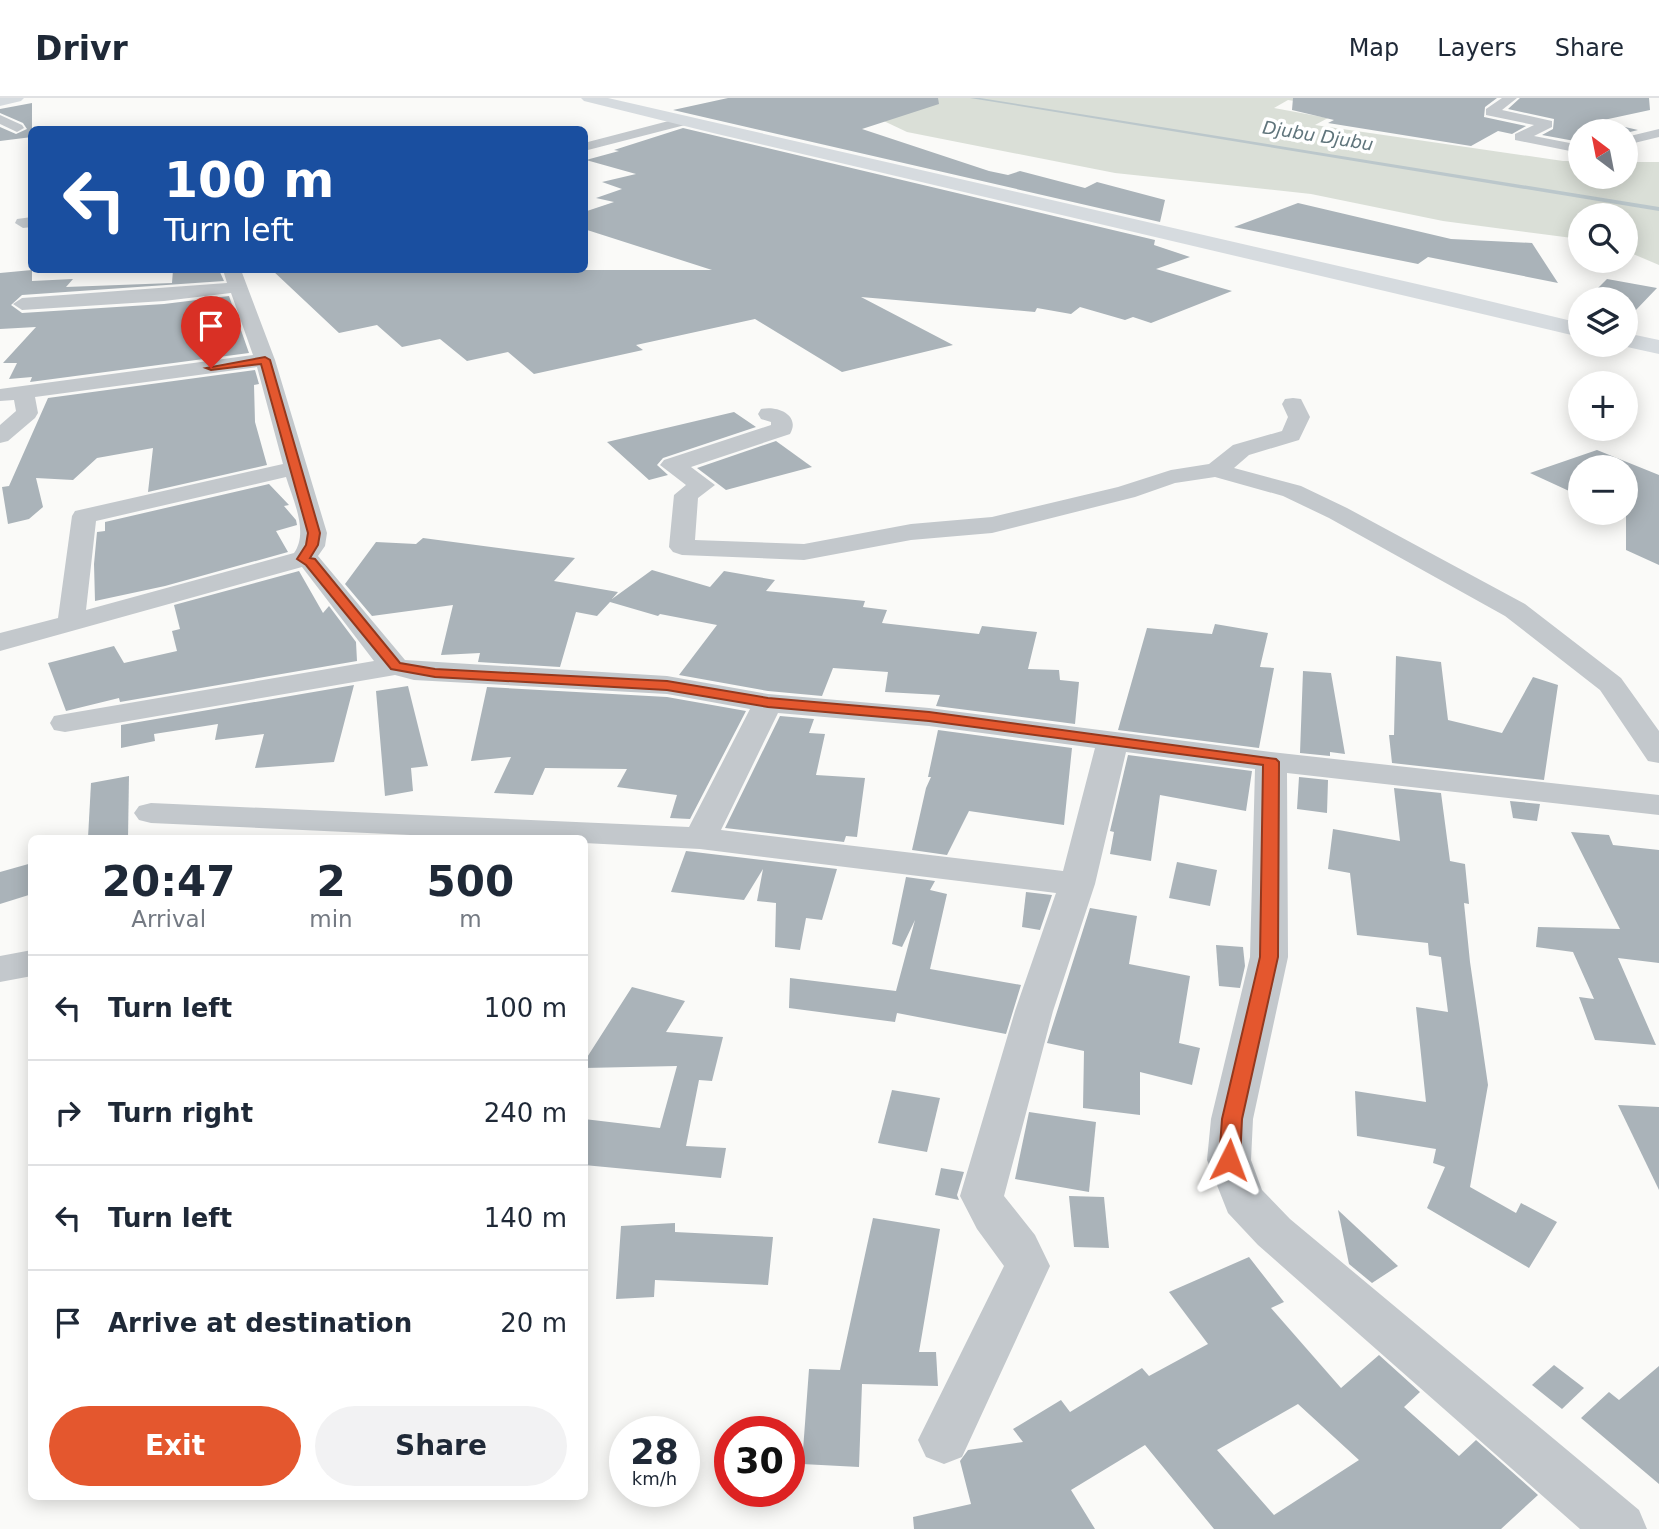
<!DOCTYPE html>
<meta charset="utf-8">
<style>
:root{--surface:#fff;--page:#f2f2f3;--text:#1f2937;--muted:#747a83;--line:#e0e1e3;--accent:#e4572e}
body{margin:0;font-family:"DejaVu Sans",sans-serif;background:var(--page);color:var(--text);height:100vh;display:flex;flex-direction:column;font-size:26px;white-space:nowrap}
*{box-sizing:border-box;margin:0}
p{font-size:23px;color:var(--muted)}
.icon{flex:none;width:38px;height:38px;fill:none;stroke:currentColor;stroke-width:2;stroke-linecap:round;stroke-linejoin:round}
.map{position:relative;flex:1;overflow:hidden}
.sheet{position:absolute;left:28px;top:737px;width:560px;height:665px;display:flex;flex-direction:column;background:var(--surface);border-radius:10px;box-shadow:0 4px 18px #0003}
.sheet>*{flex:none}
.top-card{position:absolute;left:28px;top:28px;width:560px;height:147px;border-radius:10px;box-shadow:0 4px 18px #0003;background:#1a4fa0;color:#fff;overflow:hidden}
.needle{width:46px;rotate:328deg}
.controls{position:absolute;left:1568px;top:21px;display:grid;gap:14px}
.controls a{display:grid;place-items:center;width:70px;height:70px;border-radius:50%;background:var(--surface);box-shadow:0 4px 18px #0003;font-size:35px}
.speed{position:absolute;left:609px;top:1318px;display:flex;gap:14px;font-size:35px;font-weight:700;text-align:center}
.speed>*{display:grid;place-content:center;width:91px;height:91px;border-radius:50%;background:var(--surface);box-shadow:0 4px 18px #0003;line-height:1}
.speed small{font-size:18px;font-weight:400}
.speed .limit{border:10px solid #d22;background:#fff;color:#111}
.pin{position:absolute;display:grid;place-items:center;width:60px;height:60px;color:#fff;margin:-72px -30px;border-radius:50% 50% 50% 0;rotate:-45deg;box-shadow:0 0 7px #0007}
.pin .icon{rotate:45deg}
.me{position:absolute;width:77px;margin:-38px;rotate:3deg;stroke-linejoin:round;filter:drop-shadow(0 0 5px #0008)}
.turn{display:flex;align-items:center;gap:24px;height:147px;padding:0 21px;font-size:32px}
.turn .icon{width:91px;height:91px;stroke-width:2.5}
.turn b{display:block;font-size:49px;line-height:60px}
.eta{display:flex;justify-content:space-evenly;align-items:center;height:119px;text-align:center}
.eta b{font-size:42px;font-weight:600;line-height:49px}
.button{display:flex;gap:14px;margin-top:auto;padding:14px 21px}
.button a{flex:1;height:80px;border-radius:42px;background:var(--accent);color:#fff;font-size:28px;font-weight:600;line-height:80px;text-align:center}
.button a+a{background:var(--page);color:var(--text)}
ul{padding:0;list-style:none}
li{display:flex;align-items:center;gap:21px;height:105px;padding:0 21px;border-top:2px solid var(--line)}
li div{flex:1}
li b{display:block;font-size:26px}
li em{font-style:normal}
header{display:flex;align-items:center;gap:42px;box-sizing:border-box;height:98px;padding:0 35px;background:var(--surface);border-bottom:2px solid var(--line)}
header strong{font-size:33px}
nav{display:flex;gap:38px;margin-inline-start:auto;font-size:24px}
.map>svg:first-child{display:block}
.green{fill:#dadfd7}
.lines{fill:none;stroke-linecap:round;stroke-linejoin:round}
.stream{fill:#bbc7cb;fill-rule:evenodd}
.building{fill:#aab3b9;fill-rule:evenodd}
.street{fill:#c3c8cc;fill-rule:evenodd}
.secondary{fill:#d6dbdf;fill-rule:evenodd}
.route{fill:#e4572e;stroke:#94391e;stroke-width:2}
.labels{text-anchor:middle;stroke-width:7;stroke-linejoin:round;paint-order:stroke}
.far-water-label{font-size:18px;font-style:italic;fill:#60757c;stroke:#fff}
</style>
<header>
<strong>Drivr</strong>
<nav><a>Map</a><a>Layers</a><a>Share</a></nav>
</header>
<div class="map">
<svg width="1659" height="1431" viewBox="0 0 1659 1431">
<rect width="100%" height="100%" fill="#fafaf8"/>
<polygon class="green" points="802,0 1335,0 1308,5 1288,2 1274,10 1328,20 1315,27 1563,63 1580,63 1580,79 1626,79 1626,64 1659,64 1659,167 1626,153 1626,117 1580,117 1580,141 1443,123 1311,96 1115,75 907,34 852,8"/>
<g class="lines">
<polygon class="stream" points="970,0 980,0 1659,109 1659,113"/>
</g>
<g class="building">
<polygon points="728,0 938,0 939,6 862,31 989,73 1008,77 1020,73 1085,90 1097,84 1165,102 1160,124 673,12"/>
<polygon points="1293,0 1497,0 1485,9 1484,19 1526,28 1512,36 1498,33 1471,48 1328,25 1334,22 1292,12"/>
<polygon points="1520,0 1649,0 1650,12 1599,23 1638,32 1626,35 1580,33 1580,44 1542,37 1553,31 1554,21 1508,11"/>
<polygon points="32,5 32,39 0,43 0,29 16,36 27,31 23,25 0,15 0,11"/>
<polygon points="683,30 1155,142 1154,147 1190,159 1156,171 1232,193 1151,225 1133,219 1125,222 1080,209 1071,216 1037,210 1035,214 861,199 953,247 842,274 755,221 636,247 643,252 534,276 508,254 467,263 440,241 402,249 377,227 339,235 272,172 712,172 584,131 584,114 614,104 596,100 622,91 602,84 636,76 586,62 619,53 614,52"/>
<polygon points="1298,105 1451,141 1532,145 1558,185 1428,159 1418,166 1234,129"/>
<polygon points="32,172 32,183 73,181 66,189 172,185 173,172 219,172 224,183 22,197 11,207 22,215 164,206 229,198 249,255 30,284 32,279 9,281 17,265 3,265 36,229 0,231 0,175"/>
<polygon points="1607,181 1657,190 1634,214 1626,212 1626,201 1587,201"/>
<polygon points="255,272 259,286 254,287 255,324 267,367 148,394 153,350 97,360 73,382 36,380 43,409 29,421 8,426 2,389 9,388 48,300"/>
<polygon points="734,314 756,329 663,360 657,367 668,377 649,382 607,344"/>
<polygon points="776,343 812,369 726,392 697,370"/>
<polygon points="1597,352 1659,377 1659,467 1626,452 1626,418 1619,415 1626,415 1626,369 1580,369 1580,398 1530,375"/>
<polygon points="269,386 289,407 284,408 296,422 297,427 276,433 288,454 165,488 95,503 94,466 97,434 105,433 105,424"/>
<polygon points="423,440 575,460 554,483 618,494 612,501 652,472 710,489 724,473 775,482 766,493 865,503 863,509 887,512 882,525 979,536 982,528 1037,534 1028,571 1059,572 1060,582 1079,584 1075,626 936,608 940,597 885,594 888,574 833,570 822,598 768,593 679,577 717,527 660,516 658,518 610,504 597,518 576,514 560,569 478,564 480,555 441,557 453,507 372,518 345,486 376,444 416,446"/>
<polygon points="299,473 323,515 329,508 356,544 357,563 120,604 119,600 66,613 48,565 114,548 124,565 177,553 172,533 180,531 174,507"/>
<polygon points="1215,526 1268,535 1260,569 1274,570 1259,650 1118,632 1147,530 1212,536"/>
<polygon points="1396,558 1441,564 1448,622 1502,635 1533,579 1558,587 1544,682 1392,665 1389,637 1394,637"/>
<polygon points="1303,573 1331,575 1345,656 1330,654 1330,658 1300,655"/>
<polygon points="354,587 334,664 255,670 264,636 215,642 218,626 154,636 155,643 121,650 121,627"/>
<polygon points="408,588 428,668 411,670 413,693 385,698 376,593"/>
<polygon points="487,589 667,599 746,613 690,721 670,720 677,697 617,689 627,671 545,670 533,697 494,695 511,659 471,663"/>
<polygon points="780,618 814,621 809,635 825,636 816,677 865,680 857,739 846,738 844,744 725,730"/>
<polygon points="938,632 1072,650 1064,727 969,713 947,757 912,752 926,690 931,679 928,679"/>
<polygon points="1128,657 1252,673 1246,713 1160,697 1151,763 1110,756 1114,734 1110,733"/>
<polygon points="129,678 128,740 88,740 91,685"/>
<polygon points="1299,679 1328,682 1327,715 1297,711"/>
<polygon points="1394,690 1441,695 1450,763 1465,766 1469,806 1464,805 1470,864 1488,987 1470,1089 1516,1115 1521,1105 1557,1124 1529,1170 1427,1110 1445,1069 1433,1065 1436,1051 1357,1038 1355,993 1426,1004 1416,909 1448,914 1441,859 1429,857 1428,845 1357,837 1350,775 1328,771 1333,731 1400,743"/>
<polygon points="1510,703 1540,706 1537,723 1513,720"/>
<polygon points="1571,734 1609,737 1613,747 1659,752 1659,865 1618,860 1656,947 1595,942 1579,899 1594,901 1573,854 1536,849 1538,829 1620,831"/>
<polygon points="686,753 837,771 822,822 806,820 800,852 775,849 776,805 757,803 763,771 744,802 671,794"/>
<polygon points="1177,764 1217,772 1210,808 1169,800"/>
<polygon points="32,765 32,796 0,806 0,774"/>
<polygon points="906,779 935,783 930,792 947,796 930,871 1021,887 1006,936 897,915 895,924 789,910 790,880 896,893 915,822 902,849 892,846"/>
<polygon points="1026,794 1052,797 1040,832 1022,829"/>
<polygon points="1090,810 1137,818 1129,866 1190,878 1179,945 1200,950 1192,987 1140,974 1140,1017 1083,1010 1084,953 1047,945"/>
<polygon points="1216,847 1243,849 1245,868 1240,890 1219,888"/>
<polygon points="632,889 685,903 666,934 723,939 712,983 699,982 686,1048 726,1050 721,1080 584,1067 584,1021 660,1030 677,968 584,970 584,964"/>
<polygon points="892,992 940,1000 927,1054 878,1045"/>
<polygon points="1618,1007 1659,1009 1659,1092"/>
<polygon points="1029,1014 1096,1024 1089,1094 1015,1081"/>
<polygon points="941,1070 964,1074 957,1097 959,1102 935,1097"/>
<polygon points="1069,1098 1104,1099 1109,1150 1074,1149"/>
<polygon points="1338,1112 1398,1168 1372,1185 1349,1166"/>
<polygon points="873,1120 940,1131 919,1254 936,1254 938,1288 862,1286 859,1369 802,1366 809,1271 840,1272"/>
<polygon points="675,1125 675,1134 773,1139 768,1187 655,1182 654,1199 616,1201 621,1128"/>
<path d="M1249 1159 1284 1204 1271 1210 1341 1290 1379 1257 1420 1294 1404 1309 1459 1358 1476 1342 1538 1397 1501 1431H1214L1145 1347 1071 1392 1095 1431H914L913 1419 971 1406 960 1363 968 1352 1023 1344 1013 1331 1061 1302 1070 1314 1142 1270 1149 1278 1208 1246 1169 1194ZM1298 1306 1359 1362 1274 1417 1217 1352Z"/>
<polygon points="1554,1267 1584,1290 1562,1311 1532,1287"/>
<polygon points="1659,1268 1659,1386 1581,1320 1609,1294 1619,1302"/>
</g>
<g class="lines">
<g class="street">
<polygon points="1502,0 1517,0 1502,12 1552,23 1552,29 1534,38 1580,47 1580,55 1515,42 1515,36 1534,27 1486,17 1486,11"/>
<polygon points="0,17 22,27 24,30 17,34 0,26"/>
<polygon points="684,19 691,23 689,26 584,53 584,45"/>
<polygon points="1659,31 1659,39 1626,47 1626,39"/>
<polygon points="32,119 32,129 23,130 15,125 17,121"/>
<path d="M223 172H241L275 262 327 435 325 448 318 458 405 562 667 578 768 596 929 610 1271 654 1659 697V717L1287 675 1288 859 1253 1021 1251 1062 1262 1092 1290 1121 1639 1412 1647 1431H1580L1258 1147 1228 1115 1207 1062 1211 1021 1250 859 1255 671 1126 654 1095 786 1053 913 1004 1098 1035 1137 1050 1168 962 1359 944 1366 926 1359 918 1342 1004 1168 977 1131 960 1098 1015 913 1056 795 700 751 584 745V740H475L151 725 139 722 134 715 139 708 151 705 689 729 750 611 667 596 414 582 395 577 65 634 54 632 50 625 54 618 65 616 374 563 302 469 0 553V535L58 520 72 418 75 413 283 366 257 269 35 299 38 315 35 320 8 343 0 345V327L16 313 14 302 0 303V291L253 257 231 195 164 203 22 212 13 206 22 200 227 185ZM286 379C293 402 309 434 294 455L86 512 96 423ZM778 615 929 628 1095 650 1063 773 721 732Z"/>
<path d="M1293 300 1301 301 1310 319 1299 342 1249 357 1234 370 1301 388 1347 410 1525 506 1621 580 1659 633V665L1648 663 1600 592 1505 518 1329 420 1283 398 1215 379 1175 385 1135 399 992 435 911 442 804 462 682 457 673 454 669 449 674 397 686 387 660 367 664 362 771 327V324L761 321 758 316 761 311C777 307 801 317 790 336L691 369 715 387 698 400 695 442 804 446 911 426 992 419 1118 389 1171 372 1209 366 1233 347 1282 333 1288 319 1282 306 1285 301Z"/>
<polygon points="32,852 32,878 0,884 0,858"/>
</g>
<g class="secondary">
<polygon points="0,0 24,0 21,3 0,8"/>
<polygon points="581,0 608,0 1456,195 1580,225 1580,239 713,35 584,3"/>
<polygon points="1626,235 1659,242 1659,256 1618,247 1626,247"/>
</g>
</g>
<polygon class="route" points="265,259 270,262 320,435 318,447 310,460 315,461 400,565 435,571 667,583 768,600 929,614 1276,661 1279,664 1278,859 1242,1021 1240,1062 1237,1068 1229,1070 1222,1068 1219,1062 1222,1021 1260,859 1263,667 929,623 768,609 667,592 435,579 391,571 306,467 297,461 306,447 308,435 261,266 211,272 206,270"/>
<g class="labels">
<g class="far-water-label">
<text transform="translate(1318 38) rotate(9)" y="6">Djubu Djubu</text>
</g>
</g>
</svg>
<div class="controls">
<a><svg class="needle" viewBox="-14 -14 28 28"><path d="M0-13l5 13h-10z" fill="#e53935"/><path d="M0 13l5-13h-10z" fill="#747a83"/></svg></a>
<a><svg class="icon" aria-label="search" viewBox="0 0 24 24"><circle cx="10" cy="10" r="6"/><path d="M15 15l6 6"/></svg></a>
<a><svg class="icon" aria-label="layers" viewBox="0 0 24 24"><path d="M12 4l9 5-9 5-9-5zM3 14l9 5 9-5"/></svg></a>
<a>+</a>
<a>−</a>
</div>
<div class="speed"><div>28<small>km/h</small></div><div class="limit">30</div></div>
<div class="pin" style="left:211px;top:270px;background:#d93025"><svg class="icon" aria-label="arrive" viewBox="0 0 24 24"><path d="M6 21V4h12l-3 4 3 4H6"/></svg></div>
<svg class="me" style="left:1229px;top:1062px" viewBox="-20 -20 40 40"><path d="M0-17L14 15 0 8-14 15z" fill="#e4572e" stroke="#fff" stroke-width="4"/></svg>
<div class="top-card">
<div class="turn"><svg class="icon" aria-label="left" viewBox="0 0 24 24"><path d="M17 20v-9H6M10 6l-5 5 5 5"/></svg><div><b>100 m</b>Turn left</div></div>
</div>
<section class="sheet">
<div class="eta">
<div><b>20:47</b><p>Arrival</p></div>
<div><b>2</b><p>min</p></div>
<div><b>500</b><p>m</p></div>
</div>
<ul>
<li><svg class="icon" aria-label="left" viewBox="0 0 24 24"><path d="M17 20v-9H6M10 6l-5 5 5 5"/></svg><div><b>Turn left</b></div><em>100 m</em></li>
<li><svg class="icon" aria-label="right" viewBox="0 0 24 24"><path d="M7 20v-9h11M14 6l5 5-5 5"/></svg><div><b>Turn right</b></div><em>240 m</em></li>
<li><svg class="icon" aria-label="left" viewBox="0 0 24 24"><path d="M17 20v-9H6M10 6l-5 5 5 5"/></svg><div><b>Turn left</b></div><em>140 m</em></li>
<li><svg class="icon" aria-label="arrive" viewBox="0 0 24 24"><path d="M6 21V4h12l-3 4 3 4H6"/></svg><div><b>Arrive at destination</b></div><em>20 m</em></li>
</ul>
<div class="button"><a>Exit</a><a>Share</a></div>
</section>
</div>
